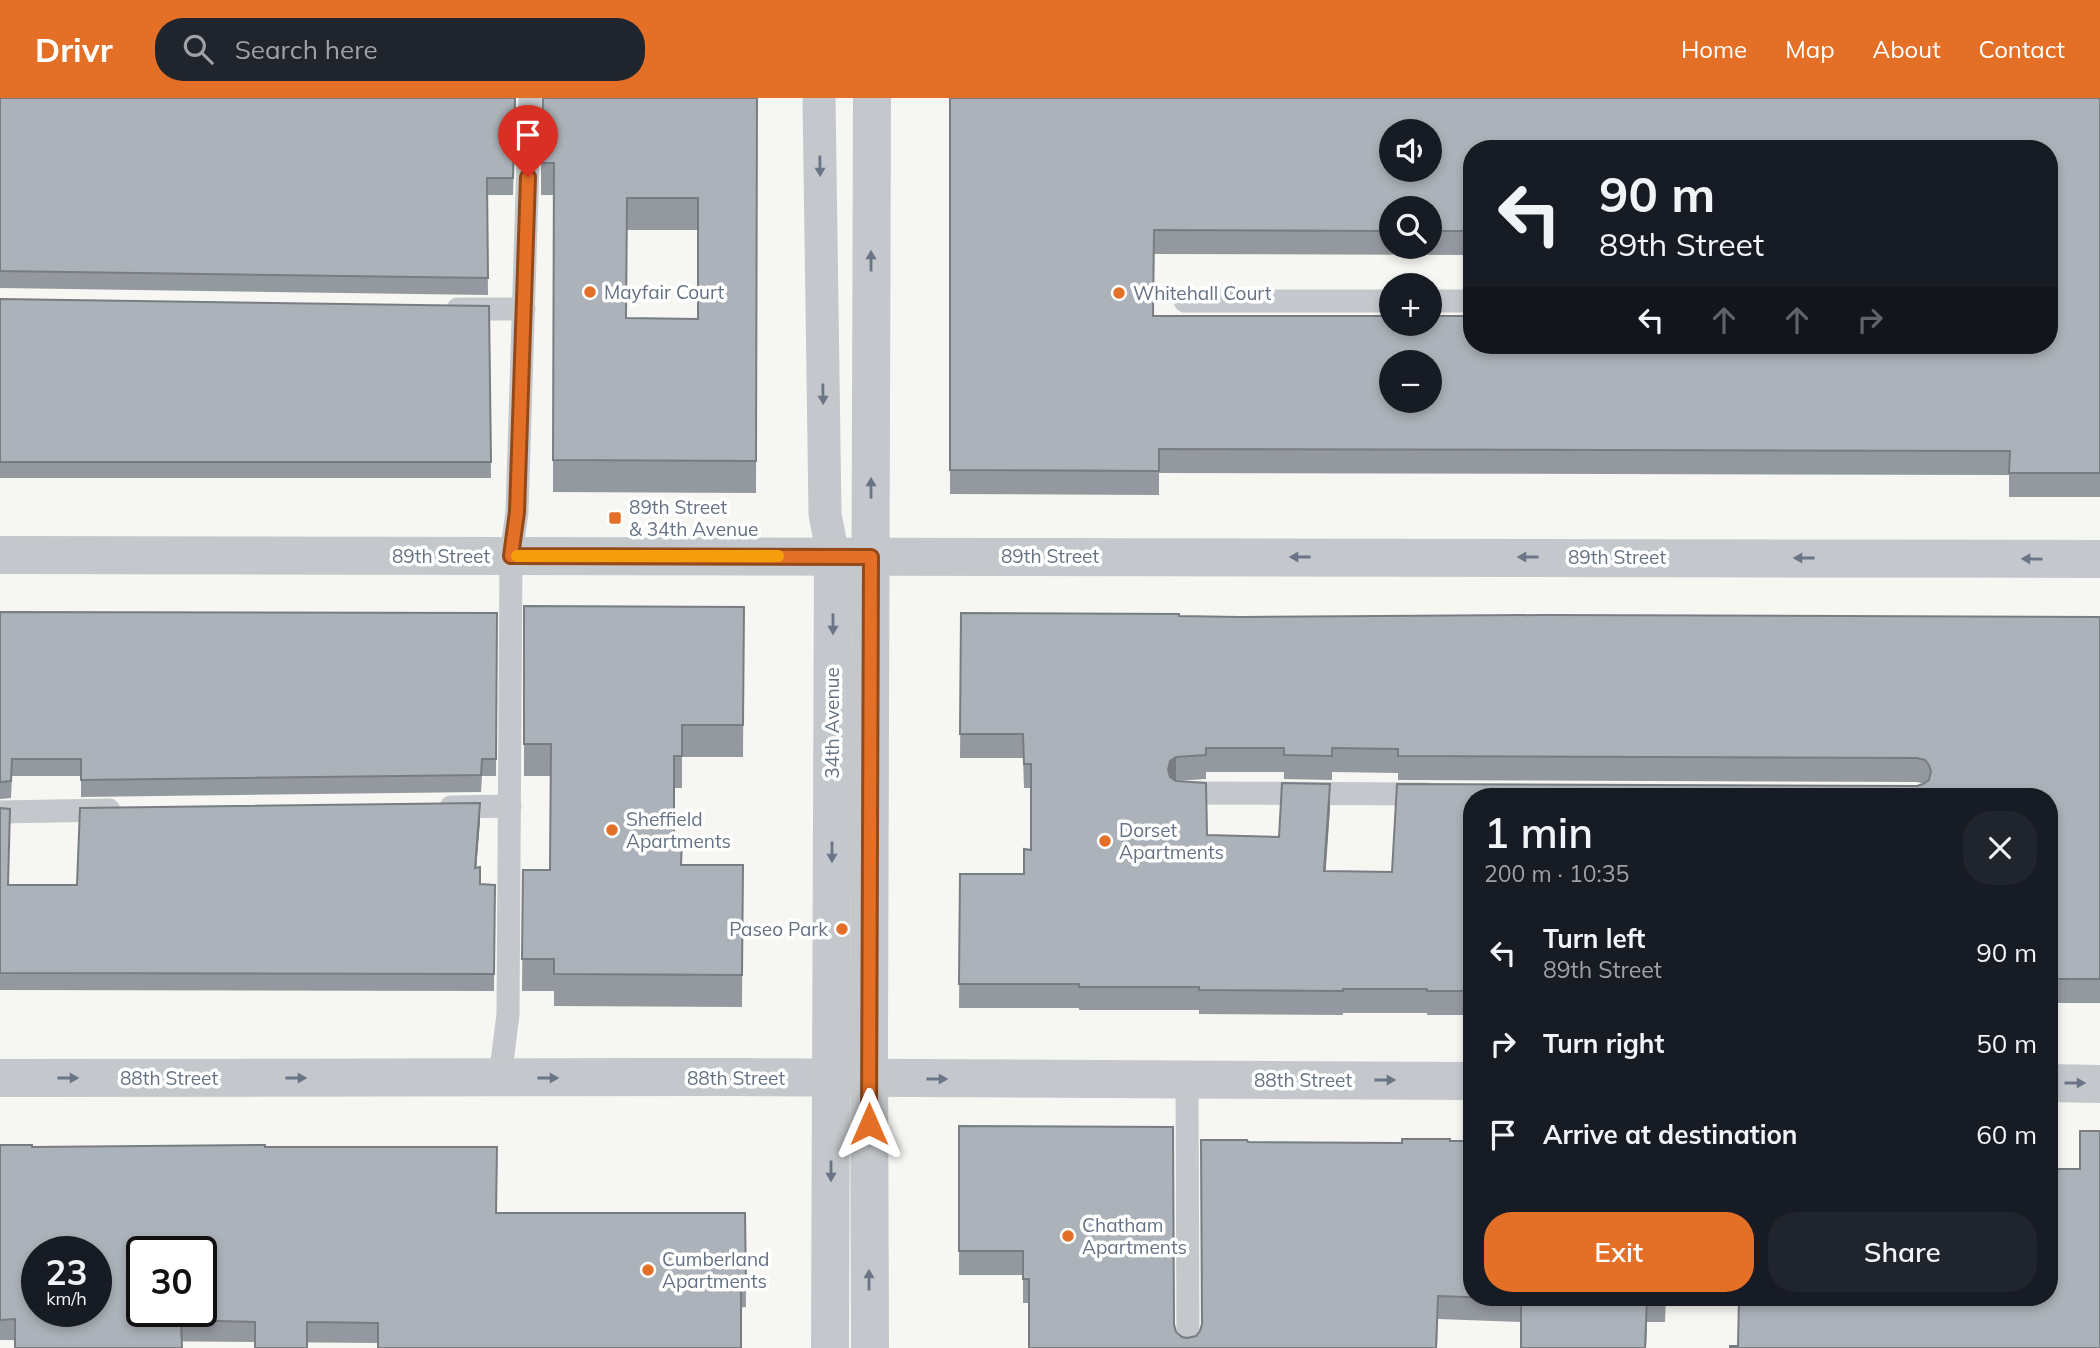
<!DOCTYPE html>
<meta charset="utf-8">
<style>
:root{--surface:#171b24;--page:#20242c;--text:#f1f3f6;--muted:#9ea1a6;--accent:#e37026}
body{margin:0;font-family:Mulish,sans-serif;background:var(--page);color:var(--text);height:100vh;display:flex;flex-direction:column;font-size:26px;white-space:nowrap}
*{box-sizing:border-box;margin:0}
p{font-size:23px;color:var(--muted)}
.icon{flex:none;width:38px;height:38px;fill:none;stroke:currentColor;stroke-width:2;stroke-linecap:round;stroke-linejoin:round}
.map{position:relative;flex:1;overflow:hidden}
.details{position:absolute;left:1463px;top:690px;width:595px;height:518px;display:flex;flex-direction:column;background:var(--surface);border-radius:28px;box-shadow:0 4px 10px #0003}
.details>*{flex:none}
.hud{position:absolute;left:1463px;top:42px;width:595px;height:214px;border-radius:28px;box-shadow:0 4px 10px #0003;background:#171b24;color:var(--text);overflow:hidden}
.fabs{position:absolute;left:1379px;top:21px;display:grid;gap:14px}
.fabs a{display:grid;place-items:center;width:63px;height:63px;border-radius:50%;background:var(--surface);box-shadow:0 4px 10px #0003;font-size:35px}
.speed{position:absolute;left:21px;top:1138px;display:flex;gap:14px;font-size:35px;font-weight:700;text-align:center}
.speed>*{display:grid;place-content:center;width:91px;height:91px;border-radius:50%;background:var(--surface);box-shadow:0 4px 10px #0003;line-height:1}
.speed small{font-size:18px;font-weight:400}
.speed .limit{border:4px solid #111;border-radius:10px;background:#fff;color:#111}
.pin{position:absolute;display:grid;place-items:center;width:60px;height:60px;color:#fff;margin:-72px -30px;border-radius:50% 50% 50% 0;rotate:-45deg;box-shadow:0 0 7px #0007}
.pin .icon{rotate:45deg}
.me{position:absolute;width:77px;margin:-38px;rotate:0deg;stroke-linejoin:round;filter:drop-shadow(0 0 5px #0008)}
.turn{display:flex;align-items:center;gap:24px;height:147px;padding:0 21px;font-size:32px}
.turn .icon{width:91px;height:91px;stroke-width:2.5}
.turn b{display:block;font-size:49px;line-height:60px}
.lanes{display:flex;align-items:center;height:66px;padding:0 21px;background:#0003;justify-content:center;gap:35px;direction:ltr}
.lanes .off{opacity:.35}
.round{display:grid;place-items:center;flex:none;width:74px;height:74px;border-radius:28px;background:var(--page)}
.summary{display:flex;align-items:center;justify-content:space-between;height:119px;padding:0 21px}
h1{font-size:42px;font-weight:600;line-height:52px}
.button{display:flex;gap:14px;margin-top:auto;padding:14px 21px}
.button a{flex:1;height:80px;border-radius:28px;background:var(--accent);color:#fff;font-size:28px;font-weight:600;line-height:80px;text-align:center}
.button a+a{background:var(--page);color:var(--text)}
ul{padding:0;list-style:none}
li{display:flex;align-items:center;gap:21px;height:91px;padding:0 21px}
li div{flex:1}
li b{display:block;font-size:26px}
li em{font-style:normal}
header{display:flex;align-items:center;gap:42px;box-sizing:border-box;height:98px;padding:0 35px;background:var(--accent);color:#fff}
header strong{font-size:33px}
nav{display:flex;gap:38px;margin-inline-start:auto;font-size:24px}
.search{width:490px;height:63px;background:var(--page);display:flex;align-items:center;gap:18px;box-sizing:border-box;padding:0 24px;border-radius:28px;color:var(--muted);font-size:26px}
.map>svg:first-child{display:block}
.lines{fill:none;stroke-linecap:round;stroke-linejoin:round}
.service{stroke:#c4c7cb;stroke-width:23}
.pedestrian{stroke:#c4c7cb;stroke-width:33}
.minor{stroke:#c4c7cb;stroke-width:38}
.wall{fill:#94999f;fill-rule:evenodd}
.shaded-wall{fill:#787d82}
.building{fill:#acb2b9;stroke:#787d82;stroke-width:2;fill-rule:evenodd}
.oneway{fill:#6a7688}
.route-casing{stroke:#944919;stroke-width:18}
.route{stroke:#e37026;stroke-width:12}
.slow{stroke:#f59e0b;stroke-width:12}
.poi-dot{fill:#e37026;stroke:#fff;stroke-width:2.5}
.labels{text-anchor:middle;stroke-width:7;stroke-linejoin:round;paint-order:stroke}
.poi-label{font-size:19px;fill:#657284;stroke:#fff;text-anchor:start}
.street-label{font-size:19px;fill:#657284;stroke:#fff}
</style>
<header>
<strong>Drivr</strong>
<div class="search"><svg class="icon" aria-label="search" viewBox="0 0 24 24"><circle cx="10" cy="10" r="6"/><path d="M15 15l6 6"/></svg>Search here</div>
<nav><a>Home</a><a>Map</a><a>About</a><a>Contact</a></nav>
</header>
<div class="map">
<svg width="2100" height="1250" viewBox="0 0 2100 1250">
<rect width="100%" height="100%" fill="#f6f7f3"/>
<g class="lines">
<g class="service">
<polyline points="1185,203 1391,203"/>
<polyline points="1430,203 1472,203"/>
<polyline points="458,211 524,211"/>
<polyline points="1182,695 1427,696"/>
<polyline points="451,709 510,708"/>
<polyline points="0,714 109,712"/>
<polyline points="500,980 508,916 511,458 517,414 530,0"/>
<polyline points="1187,981 1188,1250"/>
</g>
<polyline class="pedestrian" points="819,0 825,416 833,458"/>
<g class="minor">
<polyline points="0,457 2100,461"/>
<polyline points="0,980 735,979 1472,983"/>
<polyline points="2049,985 2100,986"/>
<polyline points="830,1250 833,458"/>
<polyline points="870,1250 869,941 872,0"/>
</g>
</g>
<g class="wall">
<polygon points="0,0 516,0 513,97 487,97 488,197 0,190"/>
<path d="M757 0 756 395 553 394V97H541V65ZM627 132H698V221L627 220Z"/>
<path d="M950 0H2100V399H2009V377L1159 375V397L950 396ZM1472 51H2049V247L1153 218 1154 156 1472 157ZM1391 110H1430V149H1391Z"/>
<polygon points="0,201 489,208 491,380 0,380"/>
<polygon points="524,508 744,509 743,659 682,659 682,690 674,690 674,742 682,767 743,767 742,909 554,908 554,893 522,893 523,772 550,772 551,678 524,678"/>
<polygon points="0,514 497,515 496,678 482,678 481,694 81,699 81,678 12,678 11,700 0,701"/>
<path d="M961 515 1179 516V518L1240 519 1543 517 2100 519V905H2049V698H1472V917H1427V915H1343V917L1199 916V912H1079V910H959L960 776H1024V751L1031 752V690H1024L1023 660H960ZM1206 674H1284V681L1332 682V674L1398 675V682L1917 684 1924 686 1917 688 1397 686 1392 774 1325 773 1330 710V686L1282 685 1279 739 1207 737 1206 685 1175 683 1206 681Z"/>
<polygon points="0,710 9,787 77,787 480,722 476,770 480,786 495,787 494,893 0,892"/>
<polygon points="959,1028 1174,1226 1176,1234 1182,1239 1187,1240 1196,1238 1200,1233 1248,1044 1472,1199 1666,1199 1665,1224 1647,1224 1646,1250 1521,1250 1521,1224 1438,1221 1437,1250 1029,1250 1029,1205 1023,1205 1023,1177 959,1177"/>
<polygon points="0,1047 32,1049 265,1049 496,1115 745,1115 746,1209 378,1245 0,1242"/>
</g>
<g class="shaded-wall">
<polygon points="1176,659 1176,683 1170,687 1168,672 1170,663"/>
<polygon points="1330,686 1330,710 1324,797 1324,773"/>
<polygon points="480,705 480,722 475,786 475,770"/>
<polygon points="1647,1200 1646,1250 1645,1250"/>
</g>
<g class="building">
<polygon points="0,0 515,0 513,80 487,80 488,180 0,173"/>
<path d="M543 0H757L756 363 553 362 554 65H541ZM627 100H698V221L626 220Z"/>
<path d="M950 0H2100V375H2009L2010 353 1159 351V373L950 372ZM1391 33H1430V72H1391ZM1472 51H2049V247H1472V218H1430V226H1391V218H1153L1154 132 1391 133V110H1430V133H1472ZM1391 264H1430V303H1391Z"/>
<polygon points="0,201 489,208 491,364 0,364"/>
<polygon points="524,508 744,509 743,627 682,627 682,658 674,658 674,742 682,742 681,767 743,767 742,877 554,876 554,861 522,861 523,772 550,772 551,646 524,646"/>
<polygon points="0,514 497,515 496,661 482,661 481,677 81,682 81,661 12,661 11,683 0,684"/>
<path d="M961 515 1179 516V518L1240 519 1543 517 2100 519V881H2049V698H1472V893H1427V891H1343V893L1199 892V889H1079V886H959L960 776H1024V751L1031 752V666H1024L1023 636H960ZM1206 650H1284V657L1332 658V650L1398 651V658L1917 660 1925 662 1929 667 1931 673 1929 682 1923 686 1917 688 1397 686 1392 774 1324 773 1330 686 1282 685 1279 739 1207 737 1206 685 1176 683 1170 679 1168 672 1170 663 1176 659 1206 657Z"/>
<polygon points="480,705 475,770 480,769 480,786 495,787 494,876 0,875 0,710 10,711 8,787 77,787 80,710"/>
<polygon points="959,1028 1173,1029 1174,1226 1176,1234 1182,1239 1187,1240 1196,1238 1200,1233 1202,1226 1201,1042 1247,1042 1248,1044 1402,1045 1402,1041 1450,1041 1450,1043 1472,1043 1472,1199 1665,1199 1665,1200 1647,1200 1645,1250 1521,1250 1521,1201 1438,1198 1436,1250 1029,1250 1029,1181 1023,1181 1023,1153 959,1153"/>
<polygon points="2080,1033 2100,1033 2100,1250 1730,1250 1730,1248 1738,1248 1739,1199 2049,1199 2049,1071 2080,1071"/>
<path d="M0 1047H32V1049L265 1047V1049H497L496 1115H745L746 1188H741V1250H378V1225L307 1224V1250H255V1224L181 1222 182 1250H15V1221L0 1222ZM37 1153H96V1213H37ZM142 1153H201V1213H142Z"/>
</g>
<defs><path id="oneway-solid" d="M-6-.8H1V-3.2L6.5 0L1 3.2V.8H-6Z" transform="scale(1.75)"/></defs>
<g class="oneway">
<use href="#oneway-solid" transform="translate(820 68) rotate(89)"/>
<use href="#oneway-solid" transform="translate(871 163) rotate(-90)"/>
<use href="#oneway-solid" transform="translate(823 296) rotate(89)"/>
<use href="#oneway-solid" transform="translate(871 390) rotate(-90)"/>
<use href="#oneway-solid" transform="translate(1300 459) rotate(-180)"/>
<use href="#oneway-solid" transform="translate(1528 459) rotate(-180)"/>
<use href="#oneway-solid" transform="translate(1804 460) rotate(-180)"/>
<use href="#oneway-solid" transform="translate(2032 461) rotate(-179)"/>
<use href="#oneway-solid" transform="translate(833 526) rotate(90)"/>
<use href="#oneway-solid" transform="translate(832 754) rotate(90)"/>
<use href="#oneway-solid" transform="translate(68 980)"/>
<use href="#oneway-solid" transform="translate(296 980)"/>
<use href="#oneway-solid" transform="translate(548 980)"/>
<use href="#oneway-solid" transform="translate(937 981)"/>
<use href="#oneway-solid" transform="translate(1385 982)"/>
<use href="#oneway-solid" transform="translate(2075 985)"/>
<use href="#oneway-solid" transform="translate(831 1073) rotate(90)"/>
<use href="#oneway-solid" transform="translate(869 1182) rotate(-90)"/>
</g>
<g class="lines">
<defs>
<polyline id="route" points="528,79 517,414 511,458 871,459 869,1026"/>
</defs>
<use href="#route" class="route-casing"/>
<use href="#route" class="route"/>
<polyline class="slow" points="517,458 778,458"/>
</g>
<g class="poi-dot">
<circle cx="590" cy="194" r="7"/>
<circle cx="1119" cy="195" r="7"/>
<rect x="608" y="413" width="14" height="14" rx="3.5"/>
<circle cx="612" cy="732" r="7"/>
<circle cx="1105" cy="743" r="7"/>
<circle cx="842" cy="831" r="7"/>
<circle cx="1068" cy="1138" r="7"/>
<circle cx="648" cy="1172" r="7"/>
</g>
<g class="labels">
<g class="poi-label">
<text x="604" y="201">Mayfair Court</text>
<text x="1133" y="202">Whitehall Court</text>
<text x="629" y="416">89th Street<tspan x="629" dy="22">&amp; 34th Avenue</tspan></text>
<text x="626" y="728">Sheffield<tspan x="626" dy="22">Apartments</tspan></text>
<text x="1119" y="739">Dorset<tspan x="1119" dy="22">Apartments</tspan></text>
<text x="828" y="838" text-anchor="end">Paseo Park</text>
<text x="1082" y="1134">Chatham<tspan x="1082" dy="22">Apartments</tspan></text>
<text x="662" y="1168">Cumberland<tspan x="662" dy="22">Apartments</tspan></text>
</g>
<g class="street-label">
<text x="441" y="465">89th Street</text>
<text x="1050" y="465">89th Street</text>
<text x="1617" y="466">89th Street</text>
<text transform="translate(832 625) rotate(-90)" y="7">34th Avenue</text>
<text x="169" y="987">88th Street</text>
<text x="736" y="987">88th Street</text>
<text x="1303" y="989">88th Street</text>
</g>
</g>
</svg>
<div class="fabs">
<a><svg class="icon" aria-label="sound" viewBox="0 0 24 24"><path d="M4 9h4l5-4v14l-5-4H4zM17 9q2 3 0 6"/></svg></a>
<a><svg class="icon" aria-label="search" viewBox="0 0 24 24"><circle cx="10" cy="10" r="6"/><path d="M15 15l6 6"/></svg></a>
<a>+</a>
<a>−</a>
</div>
<div class="speed"><div>23<small>km/h</small></div><div class="limit">30</div></div>
<div class="pin" style="left:528px;top:79px;background:#d93025"><svg class="icon" aria-label="arrive" viewBox="0 0 24 24"><path d="M6 21V4h12l-3 4 3 4H6"/></svg></div>
<svg class="me" style="left:869px;top:1026px" viewBox="-20 -20 40 40"><path d="M0-17L14 15 0 8-14 15z" fill="#e37026" stroke="#fff" stroke-width="4"/></svg>
<div class="hud">
<div class="turn"><svg class="icon" aria-label="left" viewBox="0 0 24 24"><path d="M17 20v-9H6M10 6l-5 5 5 5"/></svg><div><b>90 m</b>89th Street</div></div>
<div class="lanes"><svg class="icon" aria-label="left" viewBox="0 0 24 24"><path d="M17 20v-9H6M10 6l-5 5 5 5"/></svg><svg class="icon off" aria-label="ahead" viewBox="0 0 24 24"><path d="M12 20V5M6 11l6-6 6 6"/></svg><svg class="icon off" aria-label="ahead" viewBox="0 0 24 24"><path d="M12 20V5M6 11l6-6 6 6"/></svg><svg class="icon off" aria-label="right" viewBox="0 0 24 24"><path d="M7 20v-9h11M14 6l5 5-5 5"/></svg></div>
</div>
<section class="details">
<div class="summary"><div><h1>1 min</h1><p>200 m · 10:35</p></div><a class="round"><svg class="icon" aria-label="close" viewBox="0 0 24 24"><path d="M6 6l12 12M18 6L6 18"/></svg></a></div>
<ul>
<li><svg class="icon" aria-label="left" viewBox="0 0 24 24"><path d="M17 20v-9H6M10 6l-5 5 5 5"/></svg><div><b>Turn left</b><p>89th Street</p></div><em>90 m</em></li>
<li><svg class="icon" aria-label="right" viewBox="0 0 24 24"><path d="M7 20v-9h11M14 6l5 5-5 5"/></svg><div><b>Turn right</b></div><em>50 m</em></li>
<li><svg class="icon" aria-label="arrive" viewBox="0 0 24 24"><path d="M6 21V4h12l-3 4 3 4H6"/></svg><div><b>Arrive at destination</b></div><em>60 m</em></li>
</ul>
<div class="button"><a>Exit</a><a>Share</a></div>
</section>
</div>
